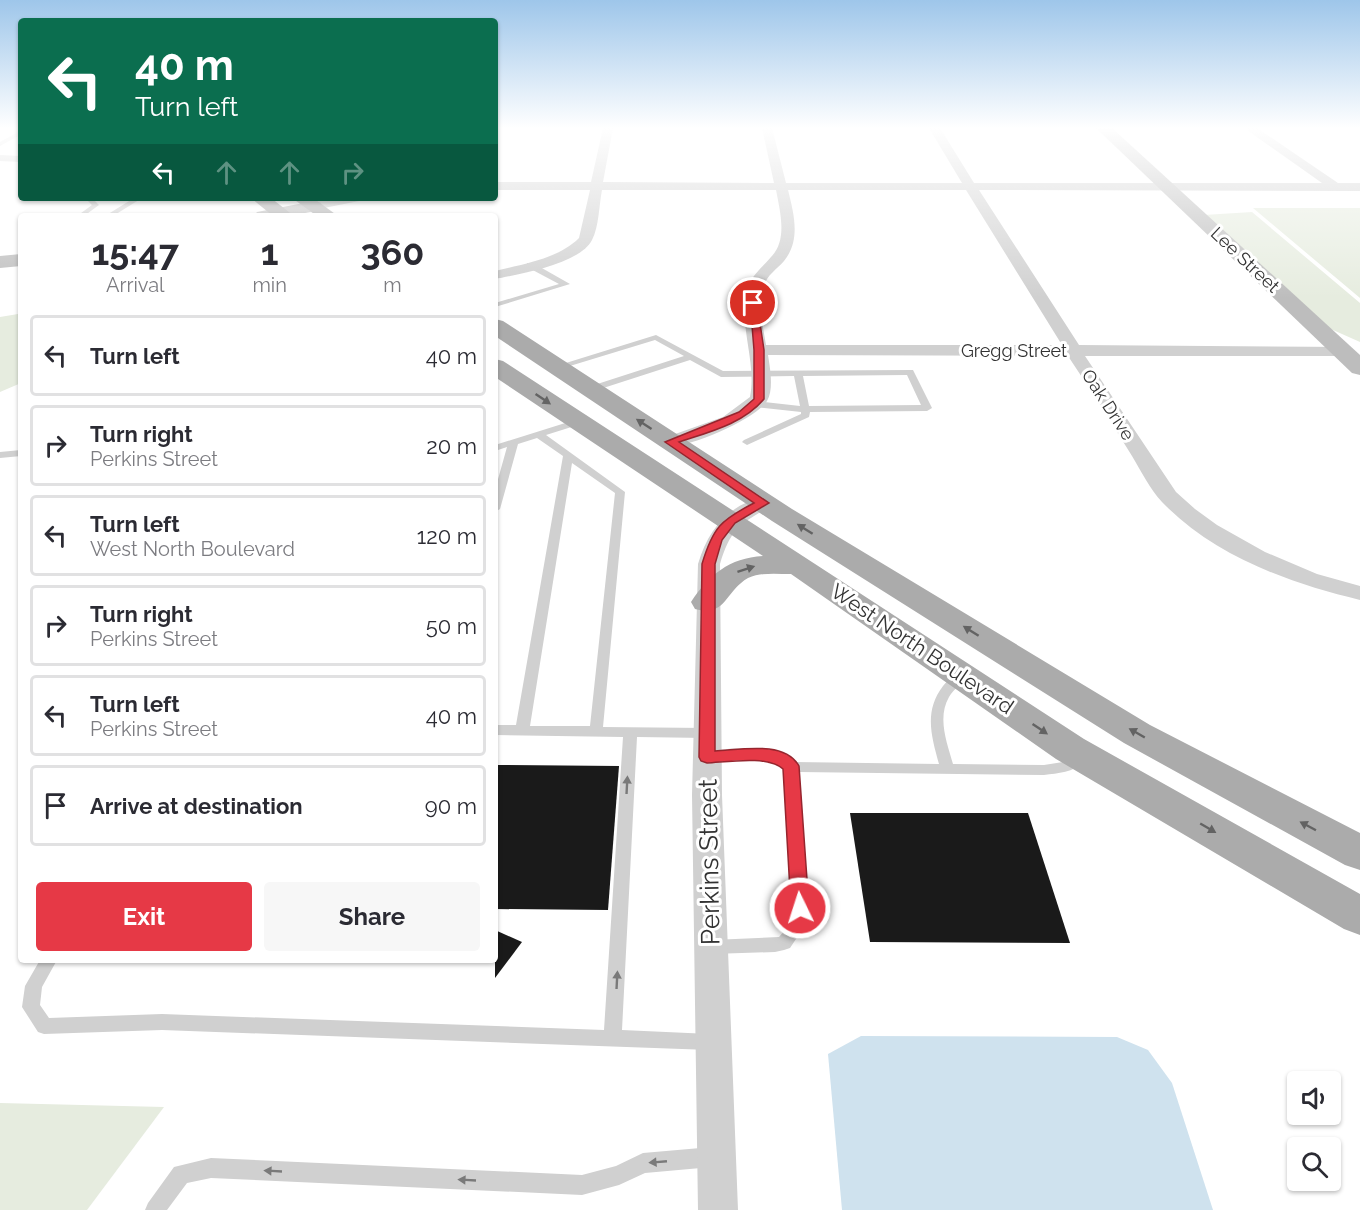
<!DOCTYPE html>
<style>
:root{--surface:#fff;--page:#f7f7f7;--text:#2b2b33;--muted:#7c7c81;--line:#e1e1e2;--accent:#e63946}
body{margin:0;font-family:Raleway,sans-serif;background:var(--page);color:var(--text);height:100vh;display:flex;flex-direction:column;font-size:22px;white-space:nowrap}
*{box-sizing:border-box;margin:0}
p{font-size:20px;color:var(--muted)}
.icon{flex:none;width:33px;height:33px;fill:none;stroke:currentColor;stroke-width:2;stroke-linecap:round;stroke-linejoin:round}
.map{position:relative;flex:1;overflow:hidden}
.side{position:absolute;left:18px;top:213px;width:480px;height:750px;display:flex;flex-direction:column;background:var(--surface);border-radius:6px;box-shadow:0 2px 4px #0004}
.side>*{flex:none}
.banner{position:absolute;left:18px;top:18px;width:480px;height:183px;border-radius:6px;box-shadow:0 2px 4px #0004;background:#0b6e4f;color:#fff;overflow:hidden}
.fabs{position:absolute;left:1287px;top:1071px;display:grid;gap:12px}
.fabs a{display:grid;place-items:center;width:54px;height:54px;border-radius:6px;background:var(--surface);box-shadow:0 2px 4px #0004;font-size:30px}
.pin{position:absolute;display:grid;place-items:center;width:51px;height:51px;color:#fff;margin:-26px;border:3px solid #fff;border-radius:50%;box-shadow:0 2px 6px #0007}
.me{position:absolute;width:66px;margin:-33px;rotate:356deg;stroke-linejoin:round;filter:drop-shadow(0 0 4px #0008)}
.turn{display:flex;align-items:center;gap:21px;height:126px;padding:0 18px;font-size:27px}
.turn .icon{width:78px;height:78px;stroke-width:2.5}
.turn b{display:block;font-size:42px;line-height:51px}
.lanes{display:flex;align-items:center;height:57px;padding:0 18px;background:#0003;justify-content:center;gap:30px;direction:ltr}
.lanes .off{opacity:.35}
.eta{display:flex;justify-content:space-evenly;align-items:center;height:102px;text-align:center}
.eta b{font-size:36px;font-weight:700;line-height:42px}
.action{display:flex;gap:12px;margin-top:auto;padding:12px 18px}
.action a{flex:1;height:69px;border-radius:6px;background:var(--accent);color:#fff;font-size:24px;font-weight:700;line-height:69px;text-align:center}
.action a+a{background:var(--page);color:var(--text)}
ul{padding:0;list-style:none}
li{display:flex;align-items:center;gap:18px;height:81px;margin:0 12px 9px;padding:0 6px;border:3px solid var(--line);border-radius:6px}
li div{flex:1}
li b{display:block;font-size:22px}
li em{font-style:normal}
.map>svg:first-child{display:block}
.green{fill:#e6ecdf}
.water{fill:#cfe2ee}
.building{fill:#1a1a1a}
.lines{fill:none;stroke-linecap:round;stroke-linejoin:round}
.lane{fill:#d0d0d0;fill-rule:evenodd}
.street{fill:#d0d0d0;fill-rule:evenodd}
.secondary{fill:#bdbdbd;fill-rule:evenodd}
.primary{fill:#ababab;fill-rule:evenodd}
.oneway{fill:#636363}
.oneway2{fill:#7a7a7a}
.route{fill:#e63946;stroke:#96252e;stroke-width:1.5}
.labels{text-anchor:middle;stroke-width:6;stroke-linejoin:round;paint-order:stroke}
.far-street-label{font-size:18px;fill:#333;stroke:#fff}
.street-label{font-size:21px;fill:#333;stroke:#fff}
.near-street-label{font-size:26px;fill:#333;stroke:#fff}
</style>
<div class="map">
<svg width="1360" height="1210" viewBox="0 0 1360 1210">
<rect width="100%" height="100%" fill="#fff"/>
<g class="green">
<polygon points="1253,208 1360,208 1360,298"/>
<polygon points="1252,212 1360,303 1360,342 1324,326 1204,215"/>
<polygon points="18,314 21,316 21,383 0,392 0,317"/>
<polygon points="0,1103 164,1107 87,1210 0,1210"/>
</g>
<polygon class="water" points="861,1036 1117,1037 1148,1050 1172,1083 1213,1210 842,1210 828,1054"/>
<g class="building">
<polygon points="495,765 619,766 608,910 495,909"/>
<polygon points="850,813 1028,813 1070,943 870,942"/>
<polygon points="495,930 522,942 495,978"/>
</g>
<g class="lines">
<g class="lane">
<polygon points="18,132 20,135 0,146 0,142"/>
<polygon points="85,198 92,198 99,205 84,216 77,216 92,205"/>
<polygon points="134,198 142,198 113,216 105,216"/>
<polygon points="527,263 533,263 570,284 495,307 495,303 559,284 527,267"/>
<path d="M656 335 723 371 913 370 932 408 927 411 810 412 809 417 747 445 742 442 744 440 801 414V412L755 407 750 404 755 401 800 406 794 376 721 377 690 360 594 391H588V387L684 356 655 340 560 369 553 367ZM907 375 921 405 809 406 803 376Z"/>
<path d="M578 419 583 422 581 424 546 435 625 492 603 727 707 728 712 730 714 733 712 736 707 738 637 737 622 1030 710 1034 716 1036 719 1042 716 1048 710 1050 162 1030 44 1034 38 1032 22 1007 25 986 40 960H57L42 987 40 1005 49 1018 162 1014 604 1030 623 737 495 735V725H516L563 456 537 438 518 444 500 509 495 512V490L507 447 495 451V445ZM572 463 615 493 590 726H530Z"/>
<polygon points="21,450 21,456 0,458 0,452"/>
<path d="M961 671 967 675C962 683 954 689 949 697 937 718 947 743 953 764L1044 765 1063 762 1081 752 1086 753 1088 757C1078 772 1060 773 1044 775L799 772 808 908 800 933 790 948 784 950 775 952 712 954 706 952 704 947 706 942 712 940 779 937 785 930 792 908 784 769C762 753 733 760 708 762L703 761 701 757 703 753C729 746 772 746 794 762L939 764C931 735 924 711 943 686 948 680 954 673 961 671Z"/>
<polygon points="712,1147 719,1150 722,1157 719,1164 712,1167 645,1173 619,1185 582,1195 211,1178 187,1183 167,1210 145,1210 148,1203 174,1167 211,1158 582,1175 616,1166 643,1153"/>
</g>
<g class="street">
<path d="M603 128H613L603 182 774 183 762 128H772L786 183H962L929 128H940L974 183H1322L1244 128H1257L1338 183H1360V191L979 190 1079 345 1348 347 1350 351 1348 355 1342 356H1085L1176 492 1195 509 1217 525 1265 552 1317 574 1360 586V600C1289 583 1214 556 1162 502 1150 489 1141 471 1132 456 1111 422 1090 389 1068 356L768 355C770 368 774 389 767 401 756 419 684 451 664 446L661 442 664 438 723 417 750 397C757 362 738 325 747 291 750 276 762 268 771 257 788 240 780 211 776 190H602C599 205 599 227 592 240 580 264 519 274 495 279V271C523 264 558 259 579 238L590 190H495V182H591ZM788 190H966L1062 345H766C763 326 757 304 764 286 767 275 777 269 784 261 801 240 794 214 788 190Z"/>
<polygon points="0,155 21,156 21,162 0,161"/>
<polygon points="335,198 361,198 359,201 314,210 308,206 309,203"/>
<path d="M763 497 770 499 774 503 770 507C740 523 730 530 720 564L722 795 738 1210H698L692 795 698 564C708 530 728 505 763 497Z"/>
</g>
<g class="secondary">
<polygon points="1096,128 1112,128 1360,355 1360,375 1352,373"/>
<polygon points="314,201 320,202 323,206 320,210 290,216 254,216 257,212"/>
<polygon points="21,254 21,266 0,268 0,256"/>
</g>
<g class="primary">
<polygon points="251,198 271,198 294,216 273,216"/>
<polygon points="292,198 313,198 338,216 317,216"/>
<polygon points="495,319 503,321 792,509 1150,725 1360,833 1360,870 1345,865 1124,743 772,521 495,336"/>
<path d="M495 359 503 361 1084 739 1360 894V935L1344 929 1056 759 791 574C777 574 761 572 748 578 724 592 727 617 695 609L691 602C709 575 729 558 763 556L495 377Z"/>
</g>
</g>
<defs><path id="oneway-solid" d="M-6-.8H1V-3.2L6.5 0L1 3.2V.8H-6Z" transform="scale(1.5)"/></defs>
<g class="oneway">
<use href="#oneway-solid" transform="translate(543 399) rotate(34)"/>
<use href="#oneway-solid" transform="translate(644 424) rotate(-147)"/>
<use href="#oneway-solid" transform="translate(805 529) rotate(-148)"/>
<use href="#oneway-solid" transform="translate(746 569) rotate(-18)"/>
<use href="#oneway-solid" transform="translate(971 631) rotate(-148)"/>
<use href="#oneway-solid" transform="translate(1040 729) rotate(34)"/>
<use href="#oneway-solid" transform="translate(1137 733) rotate(-150)"/>
<use href="#oneway-solid" transform="translate(1308 826) rotate(-152)"/>
<use href="#oneway-solid" transform="translate(1208 828) rotate(30)"/>
</g>
<g class="oneway2">
<use href="#oneway-solid" transform="translate(627 785) rotate(-87)"/>
<use href="#oneway-solid" transform="translate(617 980) rotate(-87)"/>
<use href="#oneway-solid" transform="translate(658 1162) rotate(175)"/>
<use href="#oneway-solid" transform="translate(273 1171) rotate(-177)"/>
<use href="#oneway-solid" transform="translate(467 1180) rotate(-177)"/>
</g>
<linearGradient id="sky" x2="0" y2="1"><stop stop-color="#9ec6ea"/><stop offset="0.43" stop-color="#fff"/><stop offset="1" stop-color="#fff" stop-opacity="0"/></linearGradient>
<rect width="1360" height="298" fill="url(#sky)"/>
<path class="route" d="M750 301 757 303 764 350V399C743 424 709 432 679 442L769 503 735 523 722 540 715 564V751C740 750 784 740 799 766L809 908 807 913 800 915 794 913 791 908 783 769C768 755 727 762 707 763L701 761 699 757 702 564C713 527 721 520 754 503L665 442 739 412 754 399V350Z"/>
<g class="labels">
<g class="far-street-label">
<text transform="translate(1245 260) rotate(43)" y="6">Lee Street</text>
<text x="1014" y="357">Gregg Street</text>
<text transform="translate(1108 405) rotate(57)" y="6">Oak Drive</text>
</g>
<g class="street-label">
<text transform="translate(922 649) rotate(34)" y="7">West North Boulevard</text>
</g>
<g class="near-street-label">
<text transform="translate(709 862) rotate(-91)" y="9">Perkins Street</text>
</g>
</g>
</svg>
<div class="fabs">
<a><svg class="icon" aria-label="sound" viewBox="0 0 24 24"><path d="M4 9h4l5-4v14l-5-4H4zM17 9q2 3 0 6"/></svg></a>
<a><svg class="icon" aria-label="search" viewBox="0 0 24 24"><circle cx="10" cy="10" r="6"/><path d="M15 15l6 6"/></svg></a>
</div>
<div class="pin" style="left:753px;top:303px;background:#d93025"><svg class="icon" aria-label="arrive" viewBox="0 0 24 24"><path d="M6 21V4h12l-3 4 3 4H6"/></svg></div>
<svg class="me" style="left:800px;top:908px" viewBox="-20 -20 40 40"><circle r="17" fill="#e63946" stroke="#fff" stroke-width="3"/><path d="M0-11L8 9 0 5-8 9z" fill="#fff"/></svg>
<div class="banner">
<div class="turn"><svg class="icon" aria-label="left" viewBox="0 0 24 24"><path d="M17 20v-9H6M10 6l-5 5 5 5"/></svg><div><b>40 m</b>Turn left</div></div>
<div class="lanes"><svg class="icon" aria-label="left" viewBox="0 0 24 24"><path d="M17 20v-9H6M10 6l-5 5 5 5"/></svg><svg class="icon off" aria-label="ahead" viewBox="0 0 24 24"><path d="M12 20V5M6 11l6-6 6 6"/></svg><svg class="icon off" aria-label="ahead" viewBox="0 0 24 24"><path d="M12 20V5M6 11l6-6 6 6"/></svg><svg class="icon off" aria-label="right" viewBox="0 0 24 24"><path d="M7 20v-9h11M14 6l5 5-5 5"/></svg></div>
</div>
<section class="side">
<div class="eta">
<div><b>15:47</b><p>Arrival</p></div>
<div><b>1</b><p>min</p></div>
<div><b>360</b><p>m</p></div>
</div>
<ul>
<li><svg class="icon" aria-label="left" viewBox="0 0 24 24"><path d="M17 20v-9H6M10 6l-5 5 5 5"/></svg><div><b>Turn left</b></div><em>40 m</em></li>
<li><svg class="icon" aria-label="right" viewBox="0 0 24 24"><path d="M7 20v-9h11M14 6l5 5-5 5"/></svg><div><b>Turn right</b><p>Perkins Street</p></div><em>20 m</em></li>
<li><svg class="icon" aria-label="left" viewBox="0 0 24 24"><path d="M17 20v-9H6M10 6l-5 5 5 5"/></svg><div><b>Turn left</b><p>West North Boulevard</p></div><em>120 m</em></li>
<li><svg class="icon" aria-label="right" viewBox="0 0 24 24"><path d="M7 20v-9h11M14 6l5 5-5 5"/></svg><div><b>Turn right</b><p>Perkins Street</p></div><em>50 m</em></li>
<li><svg class="icon" aria-label="left" viewBox="0 0 24 24"><path d="M17 20v-9H6M10 6l-5 5 5 5"/></svg><div><b>Turn left</b><p>Perkins Street</p></div><em>40 m</em></li>
<li><svg class="icon" aria-label="arrive" viewBox="0 0 24 24"><path d="M6 21V4h12l-3 4 3 4H6"/></svg><div><b>Arrive at destination</b></div><em>90 m</em></li>
</ul>
<div class="action"><a>Exit</a><a>Share</a></div>
</section>
</div>
